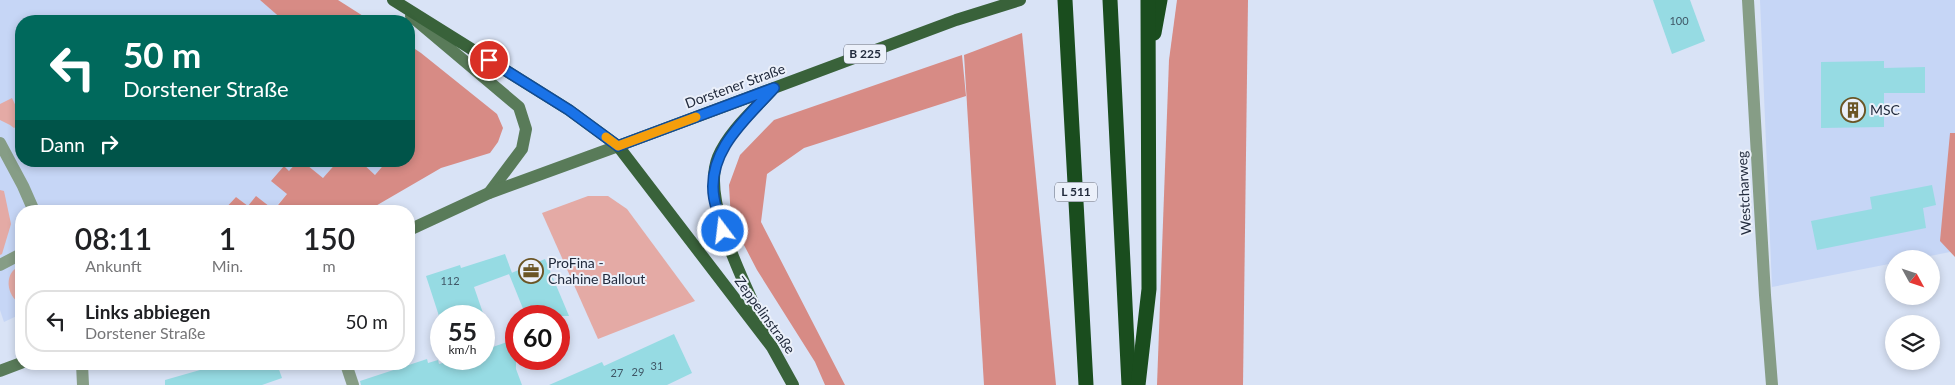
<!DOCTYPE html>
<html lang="de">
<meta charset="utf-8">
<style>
:root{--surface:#fff;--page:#f6f6f6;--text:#202124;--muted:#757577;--line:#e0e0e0}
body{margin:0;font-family:Lato,sans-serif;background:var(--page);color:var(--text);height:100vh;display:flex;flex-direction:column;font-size:19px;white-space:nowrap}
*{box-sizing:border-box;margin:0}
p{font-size:16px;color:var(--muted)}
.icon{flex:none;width:28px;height:28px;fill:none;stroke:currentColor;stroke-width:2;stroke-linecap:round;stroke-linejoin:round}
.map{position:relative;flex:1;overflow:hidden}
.sheet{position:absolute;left:15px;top:205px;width:400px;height:165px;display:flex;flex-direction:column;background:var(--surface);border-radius:20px;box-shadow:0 2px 8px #0003}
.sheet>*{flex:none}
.hud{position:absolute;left:15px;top:15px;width:400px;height:152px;border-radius:20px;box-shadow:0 2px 8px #0003;background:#00695c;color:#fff;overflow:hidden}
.needle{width:32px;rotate:130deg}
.controls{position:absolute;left:1885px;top:250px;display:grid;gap:10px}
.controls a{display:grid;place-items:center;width:55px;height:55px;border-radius:50%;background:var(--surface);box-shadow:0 2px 8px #0003;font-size:25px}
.speed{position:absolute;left:430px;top:305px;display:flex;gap:10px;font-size:25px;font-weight:700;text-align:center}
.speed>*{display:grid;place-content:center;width:65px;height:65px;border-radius:50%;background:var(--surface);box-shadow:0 2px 8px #0003;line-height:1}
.speed small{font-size:12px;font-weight:400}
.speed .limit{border:8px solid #d22;background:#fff;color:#111}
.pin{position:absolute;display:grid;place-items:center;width:42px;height:42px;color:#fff;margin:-21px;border:2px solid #fff;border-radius:50%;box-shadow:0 1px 5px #0007}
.me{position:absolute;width:55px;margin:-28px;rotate:345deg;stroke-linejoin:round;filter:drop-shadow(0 0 4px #0008)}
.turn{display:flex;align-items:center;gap:18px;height:105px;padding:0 25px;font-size:22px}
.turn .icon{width:65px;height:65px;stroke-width:2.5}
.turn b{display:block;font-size:35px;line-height:42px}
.then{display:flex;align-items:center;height:48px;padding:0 25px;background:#0003;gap:10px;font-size:19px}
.eta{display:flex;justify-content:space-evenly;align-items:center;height:85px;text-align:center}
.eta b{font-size:30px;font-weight:600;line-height:35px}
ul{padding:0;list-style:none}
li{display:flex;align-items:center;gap:15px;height:62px;margin:0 10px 8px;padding:0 15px;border:2px solid var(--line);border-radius:20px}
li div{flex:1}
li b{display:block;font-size:19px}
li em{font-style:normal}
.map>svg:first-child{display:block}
.built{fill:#c6d6f6}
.green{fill:#e4aaa5}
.forest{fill:#d78b85}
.building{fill:#96dbe3}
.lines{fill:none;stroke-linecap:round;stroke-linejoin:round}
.lane{stroke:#869d86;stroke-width:12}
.street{stroke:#869d86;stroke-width:12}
.secondary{stroke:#597b59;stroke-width:12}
.primary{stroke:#39623a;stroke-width:12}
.highway{stroke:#1a4d1e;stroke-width:15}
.route-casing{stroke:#114b97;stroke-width:12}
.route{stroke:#1a73e8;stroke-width:9}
.slow{stroke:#f59e0b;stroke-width:9}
.labels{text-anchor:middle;stroke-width:4;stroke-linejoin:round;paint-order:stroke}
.number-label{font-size:11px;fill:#3f5766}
.shield{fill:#ebf0fa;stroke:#5e6676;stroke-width:1}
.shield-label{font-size:12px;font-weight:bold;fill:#222b3d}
.street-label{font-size:14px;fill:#222b3d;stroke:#ebf0fa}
.poi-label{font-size:14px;fill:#222b3d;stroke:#ebf0fa;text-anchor:start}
</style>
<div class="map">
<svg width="1955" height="385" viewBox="0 0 1955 385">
<rect width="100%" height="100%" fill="#d9e3f6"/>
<g class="built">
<polygon points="0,0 260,0 284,21 21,21 21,161 298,161 289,172 284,167 287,194 273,210 248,206 236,197 223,211 21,211 21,314 4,322 0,310"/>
<polygon points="1760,0 1955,0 1955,251 1915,259 1894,259 1894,263 1772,287"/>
<polygon points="302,161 338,161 323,178"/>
<polygon points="360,161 387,161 375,175"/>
</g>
<g class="green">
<polygon points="12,98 21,117 21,124 14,128 10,125 0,120 0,104"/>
<polygon points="0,190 4,191 11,224 2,254 0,255"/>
<polygon points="588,196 608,196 627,209 695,301 598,339 542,213"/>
<path d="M21 266V304C6 297 3 271 21 266Z"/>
</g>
<g class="forest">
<polygon points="260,0 338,0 371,21 284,21"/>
<polygon points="1177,0 1248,0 1243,385 1157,385 1169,60"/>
<polygon points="1022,33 1056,385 984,385 964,55"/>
<polygon points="409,45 421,53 497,114 503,128 498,142 490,153 441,168 367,211 223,211 236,197 248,206 256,196 274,210 287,194 271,181 284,166 289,171 298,161 302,161 323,178 338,161 360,161 375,175 387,161 409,161 409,137 411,135 409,133"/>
<polygon points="962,55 966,96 804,148 767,174 761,222 845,385 825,385 815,362 757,270 731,220 729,185 740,155 774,120"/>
<polygon points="1950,133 1955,133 1955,257 1940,241"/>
</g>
<g class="building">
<polygon points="1653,0 1690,0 1705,41 1672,54"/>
<polygon points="1884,61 1884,68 1925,67 1925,93 1884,93 1884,127 1821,128 1821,62"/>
<polygon points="1932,185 1936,205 1923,208 1926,228 1817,250 1811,221 1872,209 1870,197"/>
<polygon points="505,254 512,273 474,287 484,316 439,316 426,276 460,265 461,268"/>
<polygon points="545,259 564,304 569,316 526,316 509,274"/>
<polygon points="674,334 692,373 667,385 549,385 602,362 604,366"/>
<polygon points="516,339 516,369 522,385 361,385 360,381 427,359 428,363 438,360 439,364 456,359 484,359 484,350"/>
<polygon points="221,364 277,364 282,378 262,385 165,385 165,380"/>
</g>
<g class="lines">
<g class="lane">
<polyline points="0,143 23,186 34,211"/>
<polyline points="0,265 21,254"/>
</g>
<g class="street">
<polyline points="1748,0 1765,295 1772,385"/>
<polyline points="82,364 83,385"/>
<polyline points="346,364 353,385"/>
</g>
<g class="secondary">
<polyline points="411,16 519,107 526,129 522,149 489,193"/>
<polyline points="409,230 489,193 618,146"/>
<polyline points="0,371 21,363"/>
</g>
<g class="primary">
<polyline points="393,0 569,110 618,146 772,347 793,385"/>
<polyline points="618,146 956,20 1020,0"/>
<path d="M765 329C747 287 700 201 718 157 729 131 754 110 773 89"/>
</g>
<g class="highway">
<polyline points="1065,0 1086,385"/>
<polyline points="1110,0 1129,385"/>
<polyline points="1154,33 1160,0"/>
<polyline points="1138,385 1149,289 1148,0"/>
</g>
</g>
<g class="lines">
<defs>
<path id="route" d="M489 60 569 110 618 146 774 88C747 118 706 151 714 198 716 209 720 220 723 231"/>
</defs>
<use href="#route" class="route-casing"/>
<use href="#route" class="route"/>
<polyline class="slow" points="606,137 618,146 696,117"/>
</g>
<defs>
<symbol id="building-ring" viewBox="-11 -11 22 22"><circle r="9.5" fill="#ebf0fa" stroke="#6b5525" stroke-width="1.5"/><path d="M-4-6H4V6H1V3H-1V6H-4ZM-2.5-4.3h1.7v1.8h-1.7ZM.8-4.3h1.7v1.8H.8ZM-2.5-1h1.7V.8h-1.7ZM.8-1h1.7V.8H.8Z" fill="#6b5525"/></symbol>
<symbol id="office-ring" viewBox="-11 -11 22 22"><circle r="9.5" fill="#ebf0fa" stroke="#6b5525" stroke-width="1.5"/><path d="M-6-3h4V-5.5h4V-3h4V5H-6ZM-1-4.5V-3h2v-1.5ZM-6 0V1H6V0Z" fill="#6b5525"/></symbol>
</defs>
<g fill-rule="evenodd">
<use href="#building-ring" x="1839" y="96" width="28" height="28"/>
<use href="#office-ring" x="517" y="257" width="28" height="28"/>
</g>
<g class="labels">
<g class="number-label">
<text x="1679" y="25">100</text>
<text x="450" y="285">112</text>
<text x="657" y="370">31</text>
<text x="638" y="376">29</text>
<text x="617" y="377">27</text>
</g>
<g class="shield">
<rect x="844" y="44.5" width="42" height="19" rx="4"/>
<rect x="1055" y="182.5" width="42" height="19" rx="4"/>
</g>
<g class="shield-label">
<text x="865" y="58">B 225</text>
<text x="1076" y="196">L 511</text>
</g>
<g class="street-label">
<text transform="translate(735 86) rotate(-20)" y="5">Dorstener Straße</text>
<text transform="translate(1744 193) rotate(-93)" y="5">Westcharweg</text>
<text transform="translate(765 315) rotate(54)" y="5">Zeppelinstraße</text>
</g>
<g class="poi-label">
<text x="1870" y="115">MSC</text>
<text x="548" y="268">ProFina -<tspan x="548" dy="16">Chahine Ballout</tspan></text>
</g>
</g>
</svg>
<div class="controls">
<a><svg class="needle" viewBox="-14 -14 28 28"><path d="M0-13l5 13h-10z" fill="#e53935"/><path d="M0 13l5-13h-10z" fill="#757577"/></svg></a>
<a><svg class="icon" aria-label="layers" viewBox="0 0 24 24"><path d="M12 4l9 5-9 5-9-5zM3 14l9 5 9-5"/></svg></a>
</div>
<div class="speed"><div>55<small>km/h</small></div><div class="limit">60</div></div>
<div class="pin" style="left:489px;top:60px;background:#d93025"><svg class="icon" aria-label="arrive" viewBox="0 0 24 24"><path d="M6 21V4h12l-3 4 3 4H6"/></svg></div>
<svg class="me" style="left:723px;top:231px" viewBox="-20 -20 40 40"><circle r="17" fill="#1a73e8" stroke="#fff" stroke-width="3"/><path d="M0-11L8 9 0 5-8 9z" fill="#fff"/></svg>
<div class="hud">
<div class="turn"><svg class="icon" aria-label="left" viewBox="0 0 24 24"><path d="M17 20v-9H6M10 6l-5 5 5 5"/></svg><div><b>50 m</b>Dorstener Straße</div></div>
<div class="then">Dann<svg class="icon" aria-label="right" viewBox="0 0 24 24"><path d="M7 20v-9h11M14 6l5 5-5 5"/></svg></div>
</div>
<section class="sheet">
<div class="eta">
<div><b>08:11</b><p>Ankunft</p></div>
<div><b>1</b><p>Min.</p></div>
<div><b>150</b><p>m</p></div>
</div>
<ul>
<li><svg class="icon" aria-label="left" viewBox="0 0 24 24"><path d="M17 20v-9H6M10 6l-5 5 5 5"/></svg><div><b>Links abbiegen</b><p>Dorstener Straße</p></div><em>50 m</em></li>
</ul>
</section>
</div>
